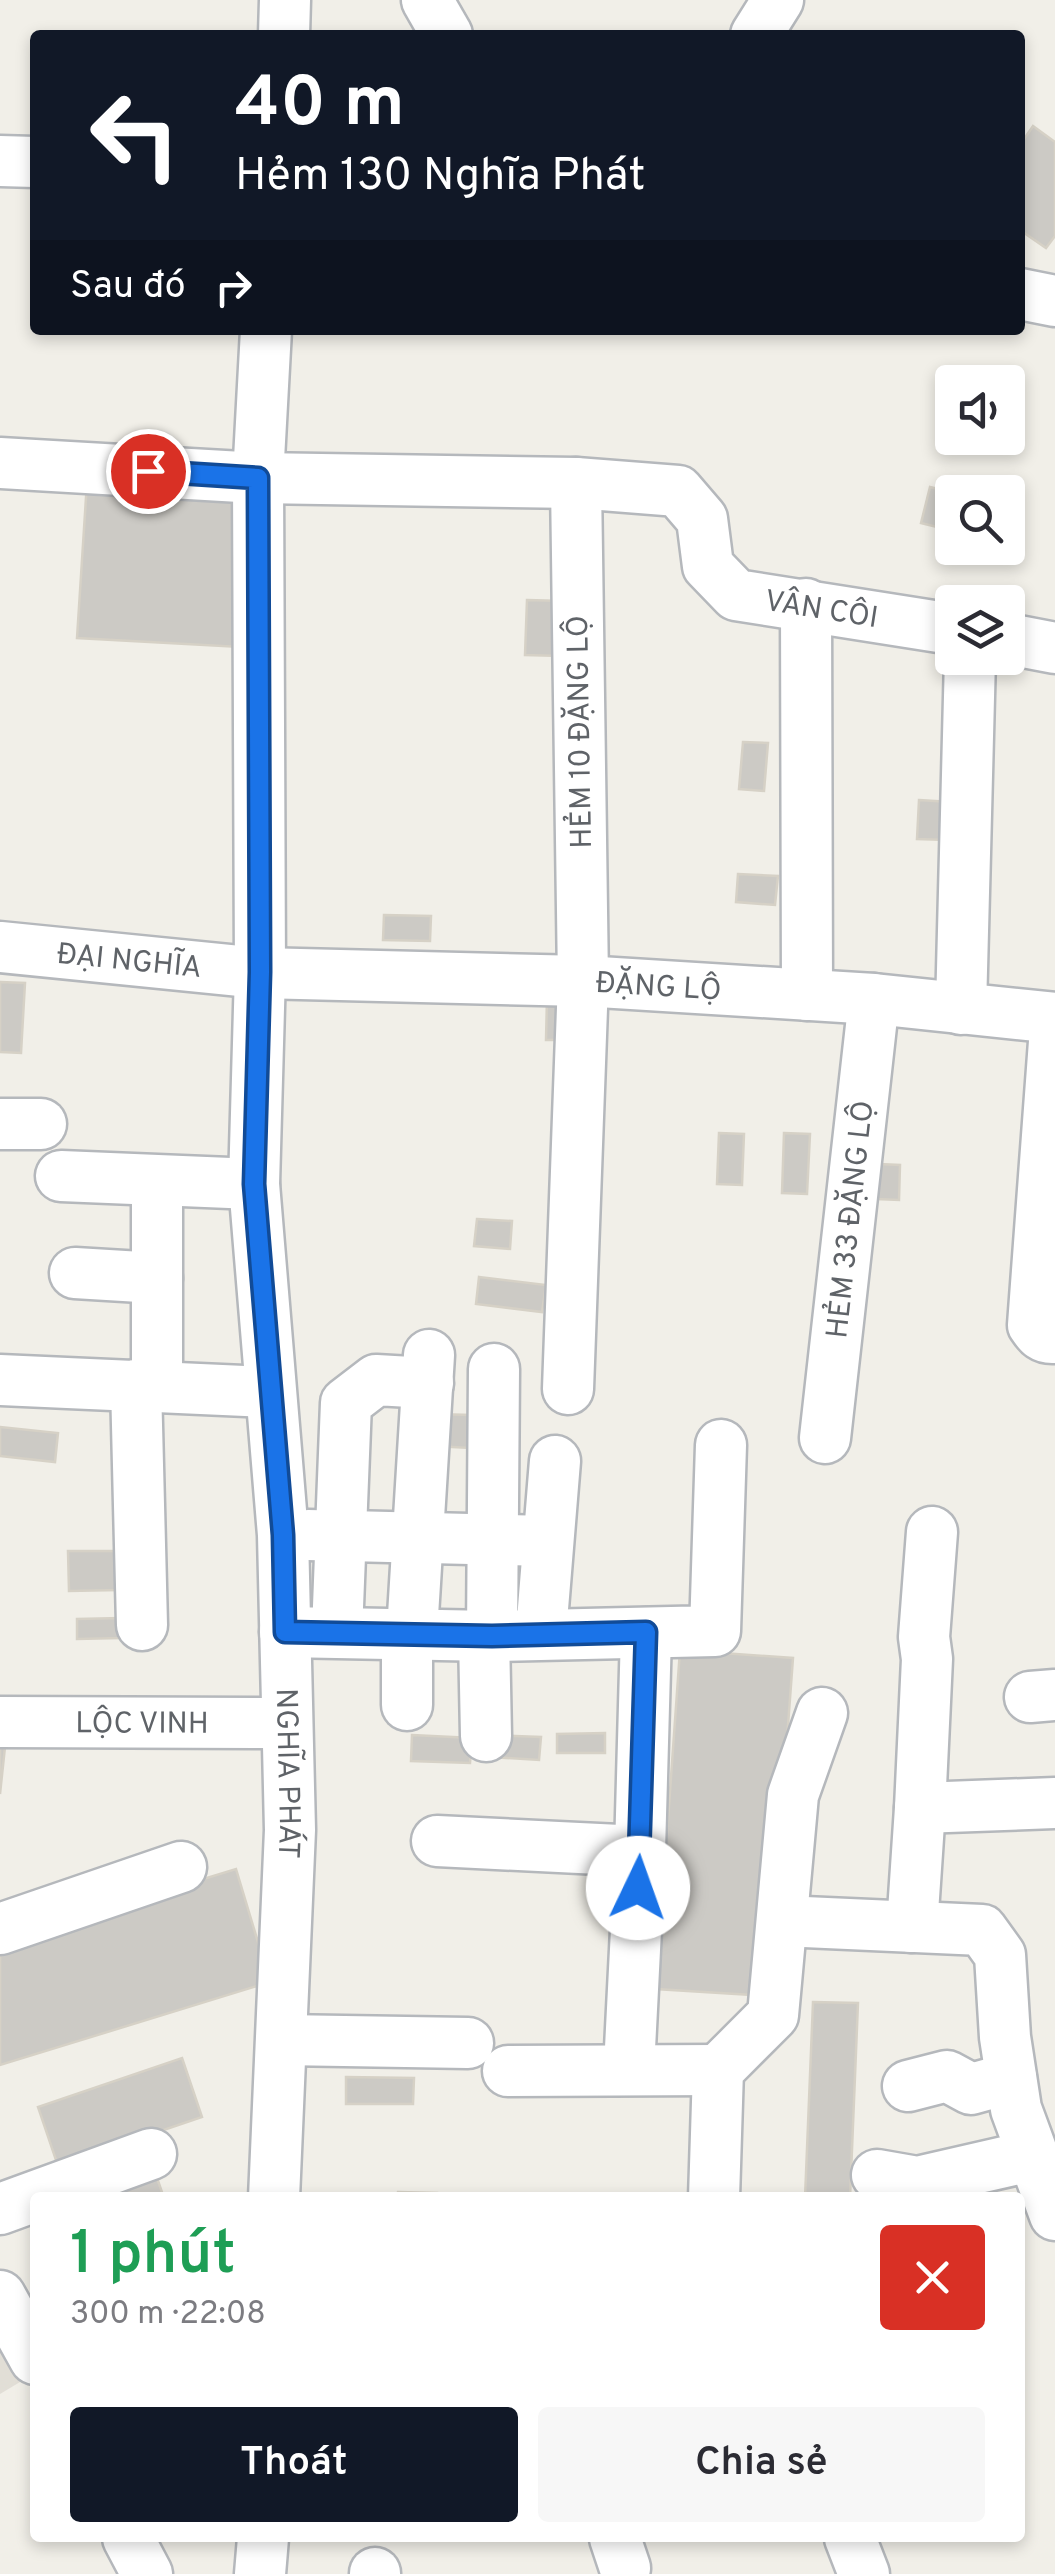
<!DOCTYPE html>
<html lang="vi">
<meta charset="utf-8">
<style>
:root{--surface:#fff;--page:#f7f7f7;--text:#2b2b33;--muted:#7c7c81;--accent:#111827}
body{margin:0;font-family:Overpass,sans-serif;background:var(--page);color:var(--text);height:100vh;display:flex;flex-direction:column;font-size:38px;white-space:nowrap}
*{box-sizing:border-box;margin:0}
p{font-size:32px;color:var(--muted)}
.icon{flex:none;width:55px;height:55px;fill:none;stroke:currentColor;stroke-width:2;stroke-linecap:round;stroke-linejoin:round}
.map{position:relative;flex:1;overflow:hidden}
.sheet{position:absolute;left:30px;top:2192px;width:995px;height:350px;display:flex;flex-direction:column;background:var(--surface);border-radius:10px;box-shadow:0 5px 15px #0003}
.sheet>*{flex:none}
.guide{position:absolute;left:30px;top:30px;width:995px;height:305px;border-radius:10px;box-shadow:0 5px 15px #0003;background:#111827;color:#fff;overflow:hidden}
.controls{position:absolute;left:935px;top:365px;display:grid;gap:20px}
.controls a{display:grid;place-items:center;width:90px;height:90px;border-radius:10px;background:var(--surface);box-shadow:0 5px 15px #0003;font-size:50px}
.pin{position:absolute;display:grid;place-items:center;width:85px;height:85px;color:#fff;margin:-42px;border:5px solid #fff;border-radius:50%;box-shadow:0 2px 10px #0007}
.me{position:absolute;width:110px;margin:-55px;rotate:3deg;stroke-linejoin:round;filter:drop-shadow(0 0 8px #0008)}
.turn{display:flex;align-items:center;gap:35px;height:210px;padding:0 40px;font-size:45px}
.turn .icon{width:130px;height:130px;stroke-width:2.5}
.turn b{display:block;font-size:70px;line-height:85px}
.then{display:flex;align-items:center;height:95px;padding:0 40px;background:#0003;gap:20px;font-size:38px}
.round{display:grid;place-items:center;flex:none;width:105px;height:105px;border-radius:10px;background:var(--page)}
.summary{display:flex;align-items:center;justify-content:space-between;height:170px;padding:0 40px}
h1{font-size:60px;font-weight:600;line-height:75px;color:#1e9e55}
.button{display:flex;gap:20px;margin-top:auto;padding:20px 40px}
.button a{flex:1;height:115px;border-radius:10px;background:var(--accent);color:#fff;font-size:40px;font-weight:600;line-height:115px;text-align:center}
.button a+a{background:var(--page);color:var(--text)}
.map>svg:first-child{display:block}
.education{fill:#e1ded6}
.building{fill:#cccac5;stroke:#d6d1c6;stroke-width:2.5}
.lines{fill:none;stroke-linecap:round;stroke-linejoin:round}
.minor-casing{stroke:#b5b8bc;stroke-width:55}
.minor{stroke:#fff;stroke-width:50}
.route-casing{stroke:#114b97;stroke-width:25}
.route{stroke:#1a73e8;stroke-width:18}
.labels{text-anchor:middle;stroke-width:10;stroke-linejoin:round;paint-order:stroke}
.street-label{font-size:30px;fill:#5f6368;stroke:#fff}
</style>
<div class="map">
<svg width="1055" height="2574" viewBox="0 0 1055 2574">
<rect width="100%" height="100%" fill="#f1efe8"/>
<polygon class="education" points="0,2327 30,2376 0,2394"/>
<g class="building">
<polygon points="1033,126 1055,142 1055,236 1046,248 1020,230 1020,145"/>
<polygon points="87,482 250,491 240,647 77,638"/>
<polygon points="930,487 950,492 941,528 921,523"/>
<polygon points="527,600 563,601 561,656 525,655"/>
<polygon points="743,742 768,743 764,791 739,789"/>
<polygon points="919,800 950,802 947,840 917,839"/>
<polygon points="738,874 778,876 775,905 736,902"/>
<polygon points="384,915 431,916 430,941 383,940"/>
<polygon points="0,982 25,983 21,1053 0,1052"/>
<polygon points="547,998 575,999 573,1040 546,1040"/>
<polygon points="719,1133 744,1134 742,1185 717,1184"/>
<polygon points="784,1133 810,1134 807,1194 782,1193"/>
<polygon points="879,1164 900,1165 899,1200 877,1199"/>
<polygon points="477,1219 512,1221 510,1249 474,1246"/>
<polygon points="479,1277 546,1285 542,1312 476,1304"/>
<polygon points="435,1414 471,1415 470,1448 434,1446"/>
<polygon points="0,1427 58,1433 55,1462 0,1456"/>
<polygon points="68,1551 119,1551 119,1590 69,1591"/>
<polygon points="121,1618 121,1638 77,1639 77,1619"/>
<polygon points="680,1650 793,1658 768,1996 656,1989"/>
<polygon points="605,1733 605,1753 557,1753 557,1734"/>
<polygon points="412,1735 472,1738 470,1763 411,1761"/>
<polygon points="491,1735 541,1737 539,1760 490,1757"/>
<polygon points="0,1747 5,1747 0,1794"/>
<polygon points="236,1869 270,1982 0,2065 0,1941"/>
<polygon points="813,2002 858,2003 850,2198 805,2198"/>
<polygon points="182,2058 202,2117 58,2166 38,2107"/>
<polygon points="346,2077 414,2078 413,2104 346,2104"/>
<polygon points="156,2175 164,2198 87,2198"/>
<polygon points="398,2192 437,2193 437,2198 397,2198"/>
</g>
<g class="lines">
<defs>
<g id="minor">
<polyline points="427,0 447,35"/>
<polyline points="284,35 285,0"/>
<polyline points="756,35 778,0"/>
<polyline points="0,161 35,162"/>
<polyline points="1020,294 1055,301"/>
<path id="s1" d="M266 330 258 478 260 973 254 1184 283 1535 290 1830 274 2198"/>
<path id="s2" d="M0 463 258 478 576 483 678 491 702 519 708 566 736 595 952 629"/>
<polyline points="806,604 807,995"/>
<polyline points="1008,639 1055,648"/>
<path id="s3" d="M0 947 260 973 583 981 874 999 1055 1018"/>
<polyline points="961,1009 970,658"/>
<path d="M1055 1028 1033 1325C1039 1334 1043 1339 1055 1338"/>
<polyline points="0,1124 41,1124"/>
<polyline points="61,1176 254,1184"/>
<polyline points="157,1181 157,1386"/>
<polyline points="75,1273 157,1278"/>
<polyline points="0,1380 269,1392"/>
<polyline points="136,1385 142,1625"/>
<polyline points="568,1389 583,981 576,483"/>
<path id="s4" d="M825 1438 874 999"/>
<polyline points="932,1532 924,1637 927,1659 920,1808 1055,1803"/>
<polyline points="308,1535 546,1541"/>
<polyline points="285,1632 492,1636 715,1631 721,1445"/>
<polyline points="337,1632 346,1403 376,1380 428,1383"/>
<polyline points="407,1632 407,1705"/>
<polyline points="412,1632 429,1355"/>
<polyline points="541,1633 555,1461"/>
<polyline points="484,1635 486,1736"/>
<polyline points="492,1636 494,1369"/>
<polyline points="1030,1697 1055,1695"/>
<path id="s5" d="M0 1722 285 1723"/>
<polyline points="437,1841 640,1851"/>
<polyline points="782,1921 982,1930 1000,1955 1005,2037 1016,2109 1055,2215"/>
<polyline points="912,1927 920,1808"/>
<polyline points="0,1929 181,1867"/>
<polyline points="282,2040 468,2043"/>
<polyline points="629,2068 640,1851 646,1633"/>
<polyline points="508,2071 718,2070"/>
<polyline points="908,2086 947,2076 971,2089 1011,2078"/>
<polyline points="877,2175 917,2182 1031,2156"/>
<polyline points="714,2198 718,2070 773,2015 793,1795 822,1713"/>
<polyline points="0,2209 151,2154"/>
<polyline points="0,2296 35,2359"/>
<polyline points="128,2538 147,2574"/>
<polyline points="615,2538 625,2568"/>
<polyline points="850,2538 864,2574"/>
<polyline points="375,2573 375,2574"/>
<polyline points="260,2574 263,2538"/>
</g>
</defs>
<use href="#minor" class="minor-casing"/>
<use href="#minor" class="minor"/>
</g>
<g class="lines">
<defs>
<polyline id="route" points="148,471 258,478 260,972 254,1184 283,1535 285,1632 492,1636 646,1632 638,1888"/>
</defs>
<use href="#route" class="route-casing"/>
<use href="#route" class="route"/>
</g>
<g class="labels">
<g class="street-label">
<text dy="10" stroke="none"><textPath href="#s2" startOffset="890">VÂN CÔI</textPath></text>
<text transform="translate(579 732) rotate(-91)" y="10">HẺM 10 ĐẶNG LỘ</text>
<text dy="10" stroke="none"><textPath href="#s3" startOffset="130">ĐẠI NGHĨA</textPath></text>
<text dy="10" stroke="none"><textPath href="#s3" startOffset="660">ĐẶNG LỘ</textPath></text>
<text dy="10" stroke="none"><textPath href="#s4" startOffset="220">HẺM 33 ĐẶNG LỘ</textPath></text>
<text dy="10" stroke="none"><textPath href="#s5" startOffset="142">LỘC VINH</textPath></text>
<text dy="10" stroke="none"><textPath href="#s1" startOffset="1445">NGHĨA PHÁT</textPath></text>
</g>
</g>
</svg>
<div class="controls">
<a><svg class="icon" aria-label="sound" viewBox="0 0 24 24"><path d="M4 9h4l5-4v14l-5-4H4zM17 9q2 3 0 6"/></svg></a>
<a><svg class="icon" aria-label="search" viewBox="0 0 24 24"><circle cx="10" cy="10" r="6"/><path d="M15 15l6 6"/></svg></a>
<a><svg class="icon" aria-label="layers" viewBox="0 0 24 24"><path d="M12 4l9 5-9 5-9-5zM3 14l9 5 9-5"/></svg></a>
</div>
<div class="pin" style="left:148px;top:471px;background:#d93025"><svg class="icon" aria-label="arrive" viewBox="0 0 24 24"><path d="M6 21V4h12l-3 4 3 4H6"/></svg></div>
<svg class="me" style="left:638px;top:1888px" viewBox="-20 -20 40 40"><circle r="19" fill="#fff"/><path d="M0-13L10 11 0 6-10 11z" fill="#1a73e8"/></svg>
<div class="guide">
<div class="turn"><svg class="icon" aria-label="left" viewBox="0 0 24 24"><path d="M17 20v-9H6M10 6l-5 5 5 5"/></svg><div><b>40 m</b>Hẻm 130 Nghĩa Phát</div></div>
<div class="then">Sau đó<svg class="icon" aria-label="right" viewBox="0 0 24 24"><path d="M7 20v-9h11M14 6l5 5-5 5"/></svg></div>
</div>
<section class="sheet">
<div class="summary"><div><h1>1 phút</h1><p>300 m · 22:08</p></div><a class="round" style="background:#d93025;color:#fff"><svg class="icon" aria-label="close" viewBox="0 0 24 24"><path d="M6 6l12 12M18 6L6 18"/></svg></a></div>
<div class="button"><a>Thoát</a><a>Chia sẻ</a></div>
</section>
</div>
